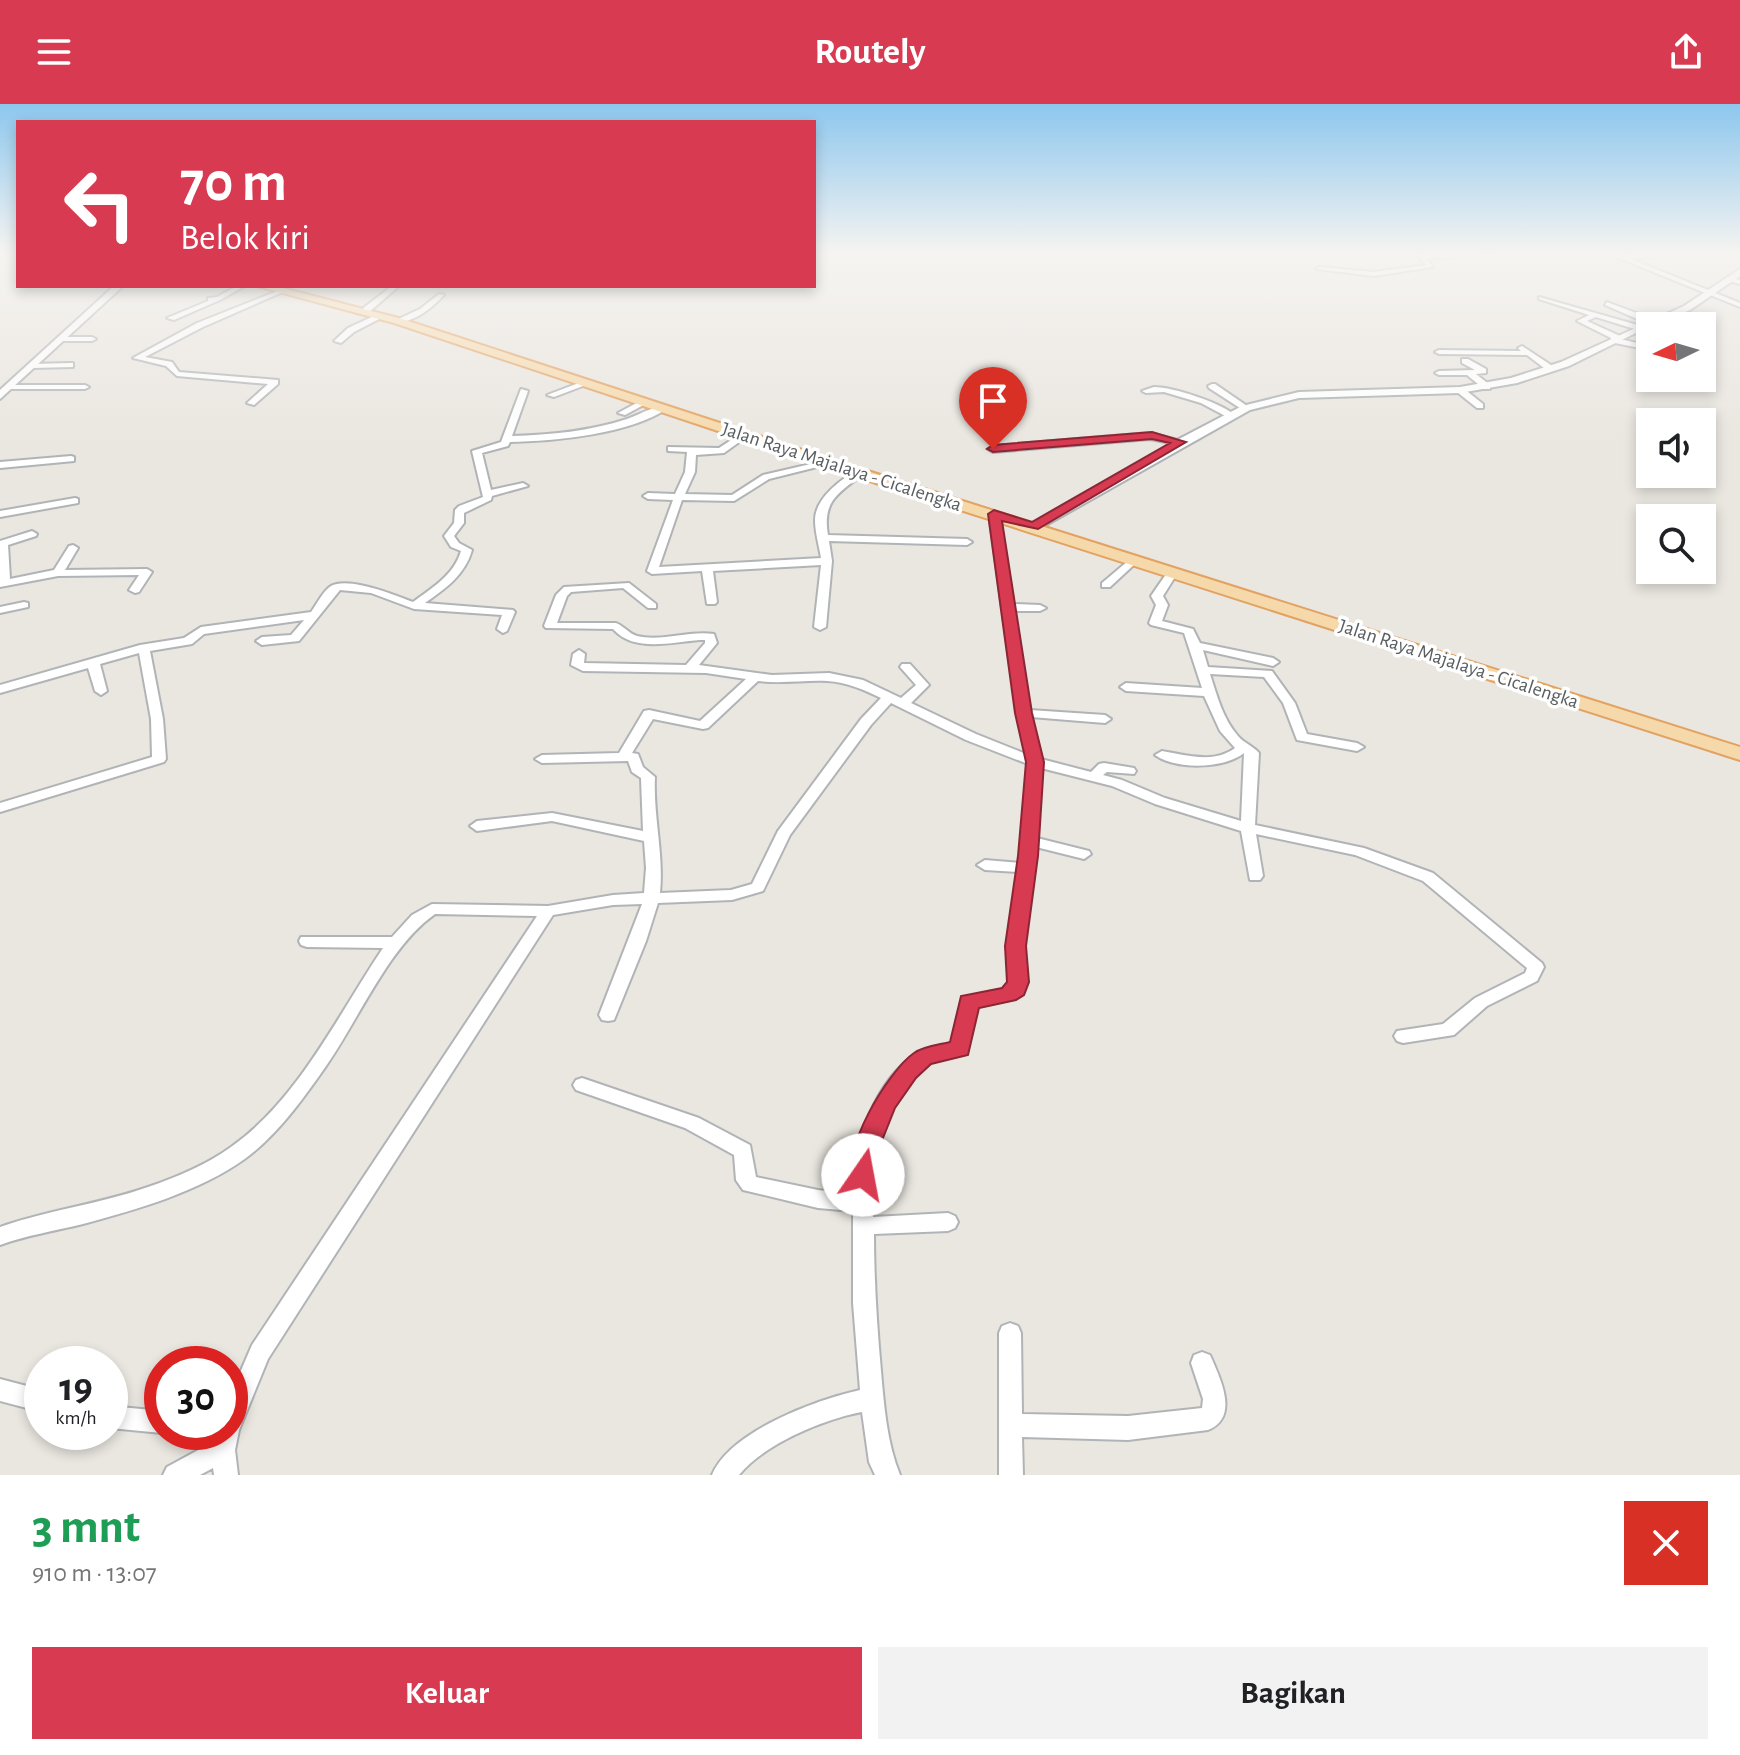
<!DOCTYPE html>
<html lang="id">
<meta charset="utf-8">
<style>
:root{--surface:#fff;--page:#f2f2f2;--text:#202124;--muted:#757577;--accent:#d73a51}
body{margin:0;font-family:"Alegreya Sans",sans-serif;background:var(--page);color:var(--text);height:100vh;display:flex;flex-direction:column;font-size:30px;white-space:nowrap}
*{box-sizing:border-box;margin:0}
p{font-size:26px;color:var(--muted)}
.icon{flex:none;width:44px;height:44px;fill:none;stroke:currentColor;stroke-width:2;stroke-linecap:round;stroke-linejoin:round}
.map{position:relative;height:1371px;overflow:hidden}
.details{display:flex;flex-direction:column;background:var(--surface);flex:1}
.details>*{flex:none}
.hud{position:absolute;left:16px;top:16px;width:800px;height:168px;border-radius:0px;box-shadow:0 4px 12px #0003;background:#d73a51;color:#fff;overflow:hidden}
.needle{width:52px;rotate:265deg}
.fabs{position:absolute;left:1636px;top:208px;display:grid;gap:16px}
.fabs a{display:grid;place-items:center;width:80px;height:80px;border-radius:0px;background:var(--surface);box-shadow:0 4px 12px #0003;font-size:40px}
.speed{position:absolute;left:24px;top:1242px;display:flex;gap:16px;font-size:40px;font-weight:700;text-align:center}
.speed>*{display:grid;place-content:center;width:104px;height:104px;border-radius:50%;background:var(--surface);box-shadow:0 4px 12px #0003;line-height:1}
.speed small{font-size:20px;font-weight:400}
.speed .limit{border:12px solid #d22;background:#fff;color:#111}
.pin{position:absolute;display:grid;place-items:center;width:68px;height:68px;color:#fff;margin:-82px -34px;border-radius:50% 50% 50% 0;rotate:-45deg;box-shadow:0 0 8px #0007}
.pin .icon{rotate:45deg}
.me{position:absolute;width:88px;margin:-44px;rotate:12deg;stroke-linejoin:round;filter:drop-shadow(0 0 6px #0008)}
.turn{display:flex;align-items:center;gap:28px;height:168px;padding:0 32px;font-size:36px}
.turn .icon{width:104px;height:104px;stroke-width:2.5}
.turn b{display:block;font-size:56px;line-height:68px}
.round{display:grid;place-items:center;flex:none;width:84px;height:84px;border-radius:0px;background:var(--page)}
.overview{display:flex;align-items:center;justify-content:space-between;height:136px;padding:0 32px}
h1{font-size:48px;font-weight:700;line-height:60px;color:#1e9e55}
.action{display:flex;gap:16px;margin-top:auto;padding:16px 32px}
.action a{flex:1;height:92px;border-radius:0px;background:var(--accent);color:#fff;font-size:32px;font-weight:700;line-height:92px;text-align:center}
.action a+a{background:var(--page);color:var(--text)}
header{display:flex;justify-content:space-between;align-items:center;height:104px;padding:0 32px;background:var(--accent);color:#fff;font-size:36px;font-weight:700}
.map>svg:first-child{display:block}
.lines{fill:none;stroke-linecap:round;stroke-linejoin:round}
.street-casing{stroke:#b1b4b7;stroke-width:4}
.secondary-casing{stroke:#adb2b5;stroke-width:4}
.primary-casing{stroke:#e2a262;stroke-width:4}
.street{fill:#fff;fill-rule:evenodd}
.secondary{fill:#fff;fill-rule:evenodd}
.primary{fill:#f6d9aa;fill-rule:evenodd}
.route{fill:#d73a51;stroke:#8c2635;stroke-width:2}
.labels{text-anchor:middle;stroke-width:7;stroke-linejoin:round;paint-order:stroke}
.far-street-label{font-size:20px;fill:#595e60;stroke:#fff}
</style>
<header><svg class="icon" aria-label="menu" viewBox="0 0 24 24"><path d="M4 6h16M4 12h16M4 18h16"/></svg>Routely<svg class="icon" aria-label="share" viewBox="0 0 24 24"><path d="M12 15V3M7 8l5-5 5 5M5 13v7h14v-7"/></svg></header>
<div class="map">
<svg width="1740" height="1371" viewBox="0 0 1740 1371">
<rect width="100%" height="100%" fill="#eae6e0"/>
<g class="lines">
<defs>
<g id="street">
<polygon points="1475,148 1513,148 1427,155 1433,163 1374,172 1316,165 1319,163 1374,168 1426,161 1418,153 1421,151"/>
<polygon points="1604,148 1613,148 1624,152 1663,149 1661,152 1631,155 1740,199 1740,203"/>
<polygon points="1727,173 1740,176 1740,180 1725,176"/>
<polygon points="237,182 245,182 220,196 174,216 167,214 208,197 208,194 217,193"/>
<polygon points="392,182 399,182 368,209 362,209 362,205"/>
<polygon points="280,186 285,187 203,223 145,253 172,258 179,268 278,276 278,280 254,301 247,299 268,280 177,272 166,262 133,254 197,219"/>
<path d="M439 190 444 191C432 204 412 221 394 217L420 205Z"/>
<polygon points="1539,193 1641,222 1642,224 1638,226 1596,213 1587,217 1620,232 1620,235 1650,242 1650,246 1610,238 1611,234 1577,217 1589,211 1539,195"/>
<polygon points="1607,198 1655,216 1656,218 1649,220 1605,201"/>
<polygon points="378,210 385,212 354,228 341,239 334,237 348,224"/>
<polygon points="61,233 92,233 96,235 92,237 58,237 58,233"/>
<polygon points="1522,242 1554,263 1554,267 1548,267 1527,251 1439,250 1435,248 1439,246 1521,247 1518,244"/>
<polygon points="1462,255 1468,255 1486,265 1486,269 1476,270 1490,281 1490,285 1484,285 1467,271 1439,271 1435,269 1439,267 1475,266 1462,259"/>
<polygon points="70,259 73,259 73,263 32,264 28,262 32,260"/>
<polygon points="584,277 591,279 554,293 547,291"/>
<polygon points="1212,280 1215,280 1250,304 1243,306 1209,284 1208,282"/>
<polygon points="10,281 85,281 89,283 85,285 7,285 6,283"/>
<path d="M1154 283C1173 283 1222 299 1236 312L1229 314 1201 299 1164 288 1146 289 1142 287Z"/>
<polygon points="1457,284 1463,284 1483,300 1483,304 1477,304 1457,288"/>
<path d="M521 285 528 287 512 332C551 331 590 327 627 315 639 311 658 299 668 304 630 330 556 337 510 338L508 342 482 349 491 386 523 379 528 382 492 392 491 396 464 409V419L454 432 459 439 472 446C465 471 445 485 425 499L513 506 515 508 507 527 503 529 497 525 502 511 414 505 371 489 340 486 299 537 262 541 256 537 262 533 291 531 304 516 204 530 192 540 150 547 163 615 166 655 164 658 0 708V699L152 653 151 615 139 549 100 560 107 587 101 591 95 587 88 564 0 589V581L140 541 184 534 201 523 311 508C317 500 323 487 331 482 348 472 395 491 413 498 432 484 454 471 461 447L451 443 444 432 454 419 455 406 459 402 483 393 472 347 501 338Z"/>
<polygon points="642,296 649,298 625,311 618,309"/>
<path d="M742 329 749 331 724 349 696 351 695 368 685 390 732 391 763 371 828 356 833 359 769 375 734 397 682 396 659 463 821 454C819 441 815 429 815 416 815 394 842 374 860 365L865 368 863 370C839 389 822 396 828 431L967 435 972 438 967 441 829 437 832 457 826 523 820 526 814 523 821 461 713 467 717 498 715 500H707L702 467 652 470 647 467 673 396 648 395 643 392 648 389 675 390 685 368 687 348 668 347V343L719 344Z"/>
<polygon points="1150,329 1185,338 1181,341 1150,335 993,348 988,345 993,342"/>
<polygon points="71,352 74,353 74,357 0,364 0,358"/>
<polygon points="75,394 78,395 78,399 0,413 0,407"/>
<path d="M994 407 999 410 1013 500 1040 501 1046 504 1040 507H1014L1030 606 1105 611 1111 615 1105 619 1031 613 1041 655 1091 668 1099 660 1104 659 1134 664 1136 667 1134 670 1107 668 1103 671 1122 676 1165 694 1241 717 1244 649C1224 665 1176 666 1155 651L1162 647C1187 651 1213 660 1235 644L1220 627 1204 592 1126 587 1120 583 1126 579 1202 584 1184 529 1151 521 1149 519 1156 501 1151 492 1169 466H1177L1178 468 1163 492 1168 501 1162 517 1193 525 1200 539 1273 554 1279 558 1273 562 1203 546 1208 563 1272 567 1295 599 1307 630 1357 639 1364 643 1357 647 1297 636 1283 599 1264 573 1210 570C1217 592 1223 615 1238 632 1244 639 1253 642 1259 649L1255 721 1364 744 1433 769 1542 859 1544 863 1537 877 1487 902 1454 931 1403 939 1397 937 1394 932 1397 927 1443 920 1475 894 1525 869 1527 864 1423 777 1355 751 1256 730 1263 772 1260 776H1250L1241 727 1155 700 1112 682 1041 664 1037 734 1089 747 1091 750 1084 755 1036 743 1023 842 1027 872 1024 885 1014 895 977 903 966 950C955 953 940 953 929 959 921 963 913 974 907 981 875 1025 873 1060 873 1113L948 1109 955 1112 958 1118 955 1124 948 1127 874 1130C874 1176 877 1222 881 1267 884 1302 887 1339 900 1371H875L869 1358 862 1308C824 1315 764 1340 739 1371H712C730 1327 816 1296 860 1286L853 1199V1107L818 1104 743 1086 736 1076 734 1051 685 1024 576 986 573 981 576 976 582 974 699 1014 750 1041 756 1073 818 1086 853 1090C853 1041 874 978 916 950 925 943 941 942 952 940L963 894 1003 886 1008 882 1011 872 1007 842 1018 768 985 766 977 761 985 756 1020 759 1028 660 966 636 891 599 871 621 790 731 763 787 732 796 658 799 646 837 614 916 608 917 602 916 599 911 642 800 613 801 553 811 268 1255 239 1326 235 1346 238 1371H214L213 1364 200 1371H163L167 1363 213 1338 216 1328H230V1292L252 1241 537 812 435 810C389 842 359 915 326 962 303 995 278 1030 246 1054 199 1088 138 1105 83 1120 55 1127 27 1131 0 1141V1123C48 1106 100 1100 148 1083 177 1073 206 1061 231 1043 298 996 338 911 383 844L307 843 301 841 299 837 301 833H392L412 811 432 800 548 802 613 791 644 789 646 764 644 737 552 717 477 727 470 722 477 717 552 709 643 727 641 674 632 668 628 657 542 659 535 655 542 651 619 649 644 607 649 606 700 617 746 575 706 569 583 567 571 561 573 550 579 546 585 550 584 559 686 561 705 539V536H700C672 538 634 549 613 525L546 524 544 522 556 491 564 483 629 479 656 500V504H648L623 484 571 488 567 492 557 519H616C624 522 628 529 637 532 662 538 689 526 714 530L717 539 699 561 772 571 829 569 863 576 901 594 916 581 900 563 902 560H910L929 581 911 599 976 630 1026 650C1009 570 1001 490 989 410ZM758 577C781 580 804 576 827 577 847 578 864 586 881 594L861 615 778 727 752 780 731 786 660 789C664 750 653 712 655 673L643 663 638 650 632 649 653 615 703 625 708 624Z"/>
<polygon points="32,427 37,430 36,432 8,441 10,475 54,466 69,442 73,441 78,444 65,466 147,465 152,468 139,488 135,489 129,486 139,471 58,472 0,483 0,437"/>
<polygon points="1134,452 1138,453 1138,457 1110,483 1102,483 1102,479"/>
<polygon points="24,498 28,499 28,503 0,509 0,503"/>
<path d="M1010 1219 1018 1222 1021 1229 1022 1310 1128 1312 1202 1304 1203 1295 1191 1259 1194 1251 1202 1248 1210 1251C1220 1274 1240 1313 1208 1326L1128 1336 1022 1333 1023 1371H999V1229L1002 1222Z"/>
<polygon points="0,1275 42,1286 42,1308 0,1297"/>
<polygon points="110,1302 162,1307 162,1328 166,1328 162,1329 110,1324"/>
</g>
<g id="secondary">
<polygon points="1740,165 1740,172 1690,206 1650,222 1569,262 1517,279 1460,289 1299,294 1250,306 1039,425 1027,422 1177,336 1242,302 1299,288 1460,283 1511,274 1561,258 1684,202"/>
<polygon points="114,182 123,182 0,295 0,286"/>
</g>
<polygon id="primary" points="257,182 275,182 402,215 833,356 1740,643 1740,656 823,362 394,219"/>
</defs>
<use href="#street" class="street-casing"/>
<use href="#secondary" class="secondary-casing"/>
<use href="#primary" class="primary-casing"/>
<use href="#street" class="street"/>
<use href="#secondary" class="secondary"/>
<use href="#primary" class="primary"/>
</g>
<linearGradient id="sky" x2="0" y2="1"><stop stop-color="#8dc7ee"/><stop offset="0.44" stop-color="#f6f4f1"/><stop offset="1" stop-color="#f6f4f1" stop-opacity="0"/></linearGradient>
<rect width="1740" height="340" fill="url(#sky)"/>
<path class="route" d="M1152 328 1186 338 1038 425 1002 417 1032 609 1044 658 1038 752 1026 842 1029 878 1024 891 1016 896 979 904 968 951 931 960 916 974 895 1004 883 1034 872 1079 863 1082 854 1079C839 1048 888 967 914 949 924 942 938 941 950 938L961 892 1002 884 1007 878 1005 842 1018 752 1026 658 1015 609 988 410 994 406 1032 418 1170 339 1152 335 993 348 987 345 993 341Z"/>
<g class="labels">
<g class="far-street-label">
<text transform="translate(842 362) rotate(18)" y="7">Jalan Raya Majalaya - Cicalengka</text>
<text transform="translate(1459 559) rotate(18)" y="7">Jalan Raya Majalaya - Cicalengka</text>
</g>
</g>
</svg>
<div class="fabs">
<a><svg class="needle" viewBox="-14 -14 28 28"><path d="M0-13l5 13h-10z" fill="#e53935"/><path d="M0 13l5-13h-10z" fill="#757577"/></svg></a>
<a><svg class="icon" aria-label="sound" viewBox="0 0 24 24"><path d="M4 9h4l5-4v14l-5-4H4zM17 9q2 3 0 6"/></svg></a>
<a><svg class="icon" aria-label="search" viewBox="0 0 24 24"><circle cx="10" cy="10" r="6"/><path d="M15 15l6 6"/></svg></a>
</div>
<div class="speed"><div>19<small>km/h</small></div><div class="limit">30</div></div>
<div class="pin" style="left:993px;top:345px;background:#d93025"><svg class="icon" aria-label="arrive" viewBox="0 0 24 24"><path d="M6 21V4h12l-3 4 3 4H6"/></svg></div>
<svg class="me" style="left:863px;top:1071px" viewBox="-20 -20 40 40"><circle r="19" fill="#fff"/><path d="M0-13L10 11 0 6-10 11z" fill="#d73a51"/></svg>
<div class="hud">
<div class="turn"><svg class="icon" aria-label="left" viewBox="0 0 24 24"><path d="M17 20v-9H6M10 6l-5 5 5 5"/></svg><div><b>70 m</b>Belok kiri</div></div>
</div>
</div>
<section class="details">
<div class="overview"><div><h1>3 mnt</h1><p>910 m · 13:07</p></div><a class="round" style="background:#d93025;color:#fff"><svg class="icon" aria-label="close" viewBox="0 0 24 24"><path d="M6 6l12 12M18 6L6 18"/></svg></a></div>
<div class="action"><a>Keluar</a><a>Bagikan</a></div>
</section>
